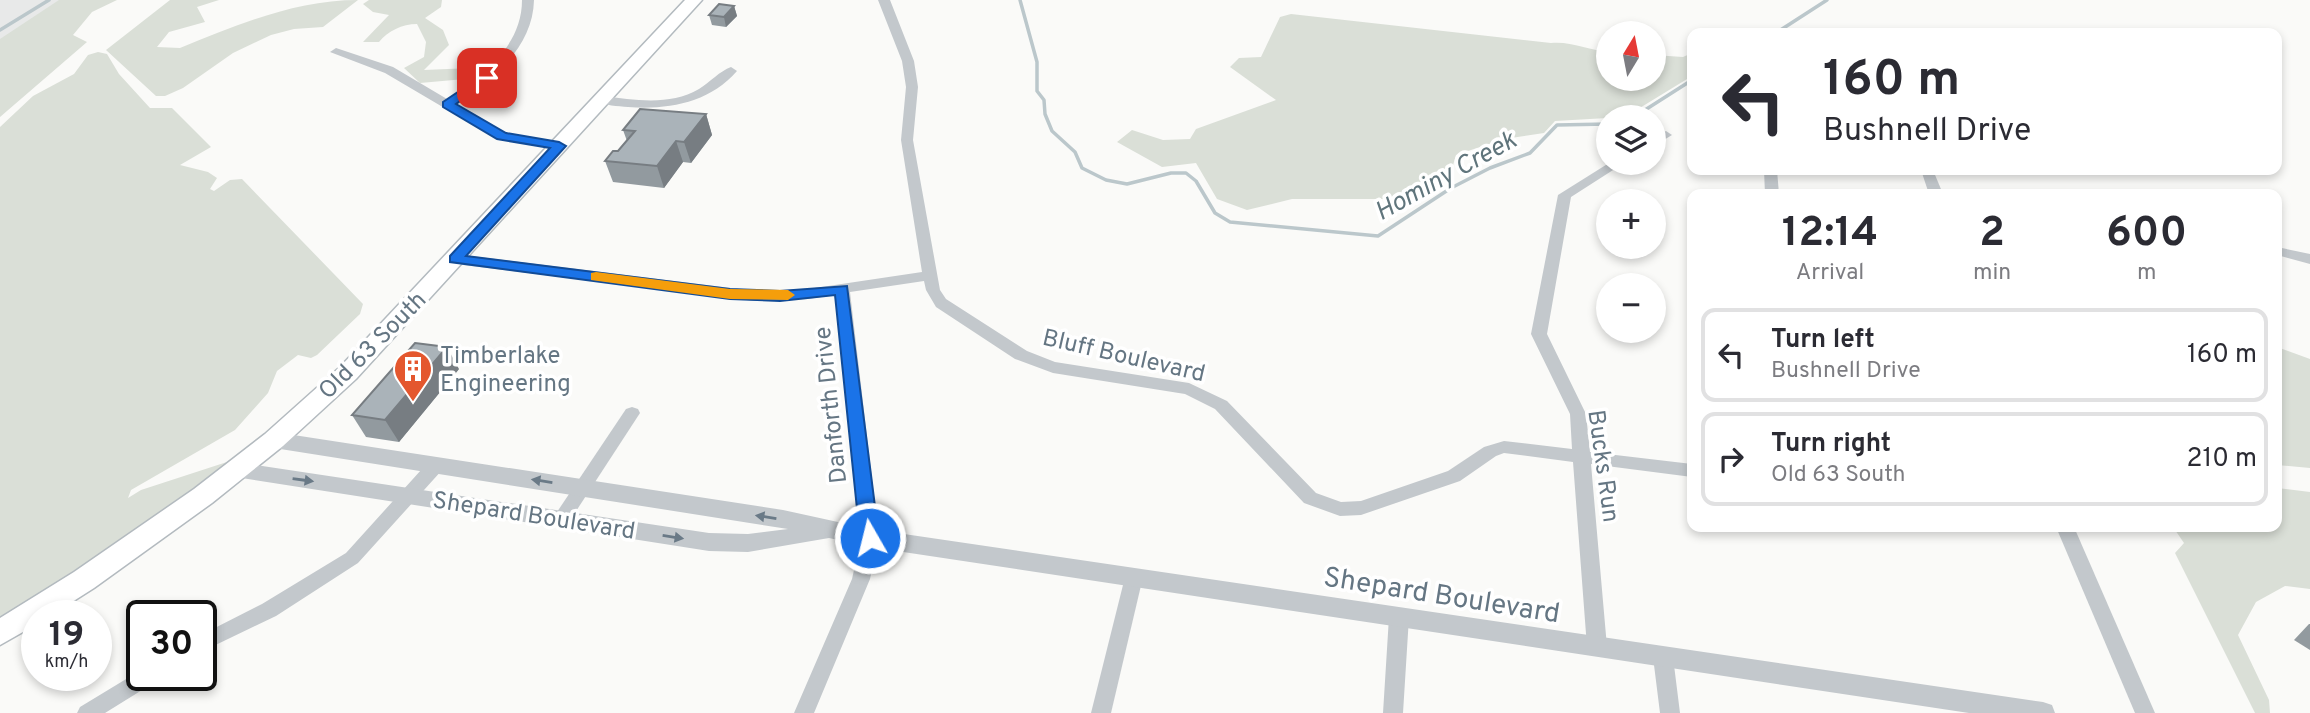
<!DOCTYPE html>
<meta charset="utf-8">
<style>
:root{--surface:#fff;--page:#f2f2f3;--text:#2b2b33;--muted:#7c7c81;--line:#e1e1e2}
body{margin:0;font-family:Overpass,sans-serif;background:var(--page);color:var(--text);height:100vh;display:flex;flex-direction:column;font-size:26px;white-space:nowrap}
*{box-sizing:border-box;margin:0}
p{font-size:23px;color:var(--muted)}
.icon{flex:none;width:38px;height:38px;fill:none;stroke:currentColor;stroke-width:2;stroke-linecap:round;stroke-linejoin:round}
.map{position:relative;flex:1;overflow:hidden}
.panel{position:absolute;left:1687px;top:189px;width:595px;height:343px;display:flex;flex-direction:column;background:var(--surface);border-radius:14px;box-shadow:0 4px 10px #0003}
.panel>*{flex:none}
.banner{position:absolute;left:1687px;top:28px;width:595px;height:147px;border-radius:14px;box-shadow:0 4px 10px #0003;background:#fff;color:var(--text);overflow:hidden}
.needle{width:46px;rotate:10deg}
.tools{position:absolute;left:1596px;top:21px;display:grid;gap:14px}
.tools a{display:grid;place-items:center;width:70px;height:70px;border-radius:50%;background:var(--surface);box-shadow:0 4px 10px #0003;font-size:35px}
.speed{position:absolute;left:21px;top:600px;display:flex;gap:14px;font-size:35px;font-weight:700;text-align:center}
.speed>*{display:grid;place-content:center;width:91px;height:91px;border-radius:50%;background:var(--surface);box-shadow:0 4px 10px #0003;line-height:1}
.speed small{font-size:18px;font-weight:400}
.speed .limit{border:4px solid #111;border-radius:10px;background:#fff;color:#111}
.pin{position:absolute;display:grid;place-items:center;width:60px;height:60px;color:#fff;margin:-30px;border-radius:14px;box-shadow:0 4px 10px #0006}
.me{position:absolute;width:77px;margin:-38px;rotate:352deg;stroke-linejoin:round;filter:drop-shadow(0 0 5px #0008)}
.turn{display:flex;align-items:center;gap:24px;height:147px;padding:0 21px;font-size:32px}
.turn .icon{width:91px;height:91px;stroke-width:2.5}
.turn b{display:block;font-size:49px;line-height:60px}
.eta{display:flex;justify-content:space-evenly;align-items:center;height:119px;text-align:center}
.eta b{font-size:42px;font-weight:700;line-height:49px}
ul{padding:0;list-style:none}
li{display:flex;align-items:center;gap:21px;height:94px;margin:0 14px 10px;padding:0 7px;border:4px solid var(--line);border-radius:14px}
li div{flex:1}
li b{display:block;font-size:26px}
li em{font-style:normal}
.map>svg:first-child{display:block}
.built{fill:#e8e9e9}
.green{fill:#dadfd7}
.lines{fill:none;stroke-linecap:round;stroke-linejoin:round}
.stream{stroke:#bbc7cb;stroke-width:3.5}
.secondary-casing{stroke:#b3babf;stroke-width:3}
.minor{fill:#c3c8cc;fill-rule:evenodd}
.tertiary{fill:#c3c8cc;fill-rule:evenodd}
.secondary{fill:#fff;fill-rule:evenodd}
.wall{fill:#929a9f}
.shaded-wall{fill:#777d82}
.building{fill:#aab3b9;stroke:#777d82;stroke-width:2}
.oneway{fill:#6a7a87}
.route{fill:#1a73e8;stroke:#114b97;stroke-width:2}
.slow{fill:#f59e0b}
.labels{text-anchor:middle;stroke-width:7;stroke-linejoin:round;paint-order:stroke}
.street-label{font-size:24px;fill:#657683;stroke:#fff}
.poi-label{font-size:24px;fill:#657683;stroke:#fff;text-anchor:start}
.water-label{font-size:26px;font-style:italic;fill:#60757c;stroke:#fff}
.near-street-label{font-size:28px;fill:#657683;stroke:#fff}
</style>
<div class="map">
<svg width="2310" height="713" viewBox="0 0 2310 713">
<rect width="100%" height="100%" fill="#fafaf8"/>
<polygon class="built" points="0,0 95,0 0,53"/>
<g class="green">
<polygon points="59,0 117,0 92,12 73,35 87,42 0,117 0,39"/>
<path d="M170 0H219L197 7 205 22 169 32 157 47 180 48C237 25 295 0 358 0L323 27 294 29 271 35 233 53 183 88 165 96H156L106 50Z"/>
<path d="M369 0H442L441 7 425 18 443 30 449 45 424 70 471 68 476 78 420 83 404 68 424 57 426 42 417 24C402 24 388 31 379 42H363L389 15 373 12 363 4Z"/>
<path d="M1291 14 1551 43C1571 41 1588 50 1608 52V79H1654V55L1683 57 1692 53V76L1625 117 1555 121 1544 133 1504 139 1456 155 1449 179 1385 199H1292L1247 210 1217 199 1196 163 1162 167 1117 142 1132 130 1163 140 1190 139 1196 129 1276 100 1230 67 1239 58 1261 57 1280 17Z"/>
<polygon points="98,52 107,54 119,74 150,108 172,108 211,147 180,165 208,172 217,178 210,189 214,191 230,180 242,179 363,304 360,314 317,355 311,358 298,355 277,371 268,393 235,430 131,490 128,498 141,490 230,461 135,532 0,621 0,127 33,96 74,74 88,55"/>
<polygon points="2277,347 2310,359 2310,468 2277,465"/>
<polygon points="2277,488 2310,492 2310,589 2285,586 2256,602 2238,635 2269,700 2270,713 2255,713 2175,553 2184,543 2173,527 2277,527"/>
</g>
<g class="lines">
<g class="stream">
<polyline points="1020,0 1037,62 1037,91 1044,100 1045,114 1052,131 1075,152 1082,168 1106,180 1127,184 1171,173 1186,173 1196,181 1215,213 1230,222 1378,236 1451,188 1490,168 1530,153 1557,125 1608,124"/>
<polyline points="0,30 49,0"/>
<polyline points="1776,33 1827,0"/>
<polyline points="1634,117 1692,80"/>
</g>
<defs>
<polygon id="secondary" points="685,0 702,0 356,379 283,446 212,503 94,588 50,616 37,616 37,624 0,645 0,618 74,572 194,489 265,434 340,367"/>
</defs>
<use href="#secondary" class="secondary-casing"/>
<g class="minor">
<path d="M522 0H534C533 47 493 80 456 104L506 133 564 143V149L497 139 385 73 330 52 336 48 393 67 447 99C483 76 522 46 522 0Z"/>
<polygon points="878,0 890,0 914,61 918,87 913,140 940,290 946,299 1027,351 1055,362 1189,383 1227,401 1316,493 1341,502 1361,501 1448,471 1484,447 1504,441 1572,449 1570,414 1531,334 1558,195 1609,163 1624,163 1571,197 1547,334 1586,414 1590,452 1692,464 1692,477 1591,464 1607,647 1604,653 1597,655 1590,653 1587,647 1573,462 1504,453 1496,456 1460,481 1361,515 1340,516 1304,503 1215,409 1185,394 1053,373 1015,359 936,307 926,290 924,281 850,292 879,538 870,579 814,713 794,713 852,579 861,538 835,295 808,299 755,301 455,264 448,259 455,254 755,291 808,289 922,272 901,140 906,87 902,61"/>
<path d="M731 67 737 71C709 103 668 110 628 107 618 106 604 106 597 100L603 96C635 100 670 106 699 89 710 82 720 71 731 67Z"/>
<polygon points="1666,131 1672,135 1654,146 1654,137"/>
<polygon points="1764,170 1777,170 1779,194 1765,194"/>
<polygon points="1921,170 1933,170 1943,194 1929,194"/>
<polygon points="2277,247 2310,254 2310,264 2277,255"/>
<polygon points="632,407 638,409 640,413 567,525 561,527 555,525 552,520 555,515 626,409"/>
<polygon points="437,458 443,459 446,464 443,469 358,563 276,616 201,652 201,635 262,604 346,553 431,459"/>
<polygon points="2056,527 2074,527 2155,713 2135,713"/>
<polygon points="1134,569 1141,572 1143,577 1111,713 1091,713 1125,577 1127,572"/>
<polygon points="1399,609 1406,611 1409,617 1403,713 1383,713 1389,617 1392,611"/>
<polygon points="1663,649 1670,651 1673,657 1680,713 1660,713 1653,657 1656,651"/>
<polygon points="141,670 142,676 158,676 155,682 105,713 77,713 80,707"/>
</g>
<polygon class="tertiary" points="274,432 783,510 870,529 2043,702 2052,705 2055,713 1969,713 870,547 829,538 748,552 709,551 229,476 225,470 229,464 236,462 709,533 748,534 788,529 274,448 267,445 264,440 267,435"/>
<use href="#secondary" class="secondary"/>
</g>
<g class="wall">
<polygon points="734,6 737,16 726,27 712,25 709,15"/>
<polygon points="706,114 712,135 691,163 683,162 664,188 613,182 605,161 618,151 627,141 623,130"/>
<polygon points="459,369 399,442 366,437 352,415"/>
<polygon points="2309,624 2310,624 2310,650 2294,640"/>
</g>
<g class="shaded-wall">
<polygon points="734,6 737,16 726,27 724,17"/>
<polygon points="706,114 712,135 691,163 684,142"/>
<polygon points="676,141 683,162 664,188 657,166"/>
<polygon points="447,347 459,369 399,442 385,420"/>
</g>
<g class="building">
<polygon points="719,4 734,6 724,17 709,15"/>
<polygon points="640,109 706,114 684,142 676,141 657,166 605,161 613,151 618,151 635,131 623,130"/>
<polygon points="415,343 447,347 385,420 352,415"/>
</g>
<defs><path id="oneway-solid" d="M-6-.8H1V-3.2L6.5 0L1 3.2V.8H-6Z" transform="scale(1.75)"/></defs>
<g class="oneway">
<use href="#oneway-solid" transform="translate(303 480) rotate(8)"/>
<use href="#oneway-solid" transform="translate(542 481) rotate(-171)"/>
<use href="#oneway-solid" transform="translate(766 517) rotate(-171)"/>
<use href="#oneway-solid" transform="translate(673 537) rotate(9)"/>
</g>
<polygon class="route" points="483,75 493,78 456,104 506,133 559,142 566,146 466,256 730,289 780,291 847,286 879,538 876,543 863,543 860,538 835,295 780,301 730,299 450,262 450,256 550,148 497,139 443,107 443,102"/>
<polygon class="slow" points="596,272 730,289 788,290 795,295 788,300 730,299 591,280 591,273"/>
<defs>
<symbol id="building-pin" viewBox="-11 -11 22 30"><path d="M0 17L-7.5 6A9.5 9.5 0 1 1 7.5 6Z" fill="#e4572e" stroke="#fff"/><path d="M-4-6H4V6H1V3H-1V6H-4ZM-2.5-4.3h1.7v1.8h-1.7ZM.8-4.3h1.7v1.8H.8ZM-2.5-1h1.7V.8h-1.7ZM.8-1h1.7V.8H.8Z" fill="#fff"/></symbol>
</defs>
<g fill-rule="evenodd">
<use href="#building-pin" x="391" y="347" width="44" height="60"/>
</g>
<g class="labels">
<g class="street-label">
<text transform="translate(372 345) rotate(-45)" y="8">Old 63 South</text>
<text transform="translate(1124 355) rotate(13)" y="8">Bluff Boulevard</text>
<text transform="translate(830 405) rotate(-96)" y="8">Danforth Drive</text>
<text transform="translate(1604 466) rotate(82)" y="8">Bucks Run</text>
<text transform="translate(534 515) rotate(9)" y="8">Shepard Boulevard</text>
</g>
<g class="poi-label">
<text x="440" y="363">Timberlake<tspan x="440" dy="28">Engineering</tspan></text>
</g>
<g class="water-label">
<text transform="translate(1445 175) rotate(-29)" y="9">Hominy Creek</text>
</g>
<g class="near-street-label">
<text transform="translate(1442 594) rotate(9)" y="10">Shepard Boulevard</text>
</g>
</g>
</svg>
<div class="tools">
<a><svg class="needle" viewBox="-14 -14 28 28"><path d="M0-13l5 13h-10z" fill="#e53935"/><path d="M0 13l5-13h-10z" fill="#7c7c81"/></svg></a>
<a><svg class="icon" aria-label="layers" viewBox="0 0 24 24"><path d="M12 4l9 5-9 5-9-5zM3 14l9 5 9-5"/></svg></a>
<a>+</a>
<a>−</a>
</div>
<div class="speed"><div>19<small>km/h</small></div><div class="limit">30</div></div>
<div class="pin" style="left:487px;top:78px;background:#d93025"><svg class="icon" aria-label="arrive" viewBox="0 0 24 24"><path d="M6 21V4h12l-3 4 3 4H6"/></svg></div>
<svg class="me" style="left:870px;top:538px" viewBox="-20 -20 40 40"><circle r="17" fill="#1a73e8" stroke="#fff" stroke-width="3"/><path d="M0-11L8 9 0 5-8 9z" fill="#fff"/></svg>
<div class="banner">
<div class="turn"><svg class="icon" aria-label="left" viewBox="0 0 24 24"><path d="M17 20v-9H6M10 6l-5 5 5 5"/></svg><div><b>160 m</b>Bushnell Drive</div></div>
</div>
<section class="panel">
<div class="eta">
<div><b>12:14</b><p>Arrival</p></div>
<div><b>2</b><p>min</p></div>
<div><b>600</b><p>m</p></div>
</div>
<ul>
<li><svg class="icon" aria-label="left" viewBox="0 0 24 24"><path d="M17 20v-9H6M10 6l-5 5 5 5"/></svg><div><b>Turn left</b><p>Bushnell Drive</p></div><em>160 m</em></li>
<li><svg class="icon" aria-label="right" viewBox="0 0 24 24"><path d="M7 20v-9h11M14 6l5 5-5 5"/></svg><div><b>Turn right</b><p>Old 63 South</p></div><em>210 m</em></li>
</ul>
</section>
</div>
